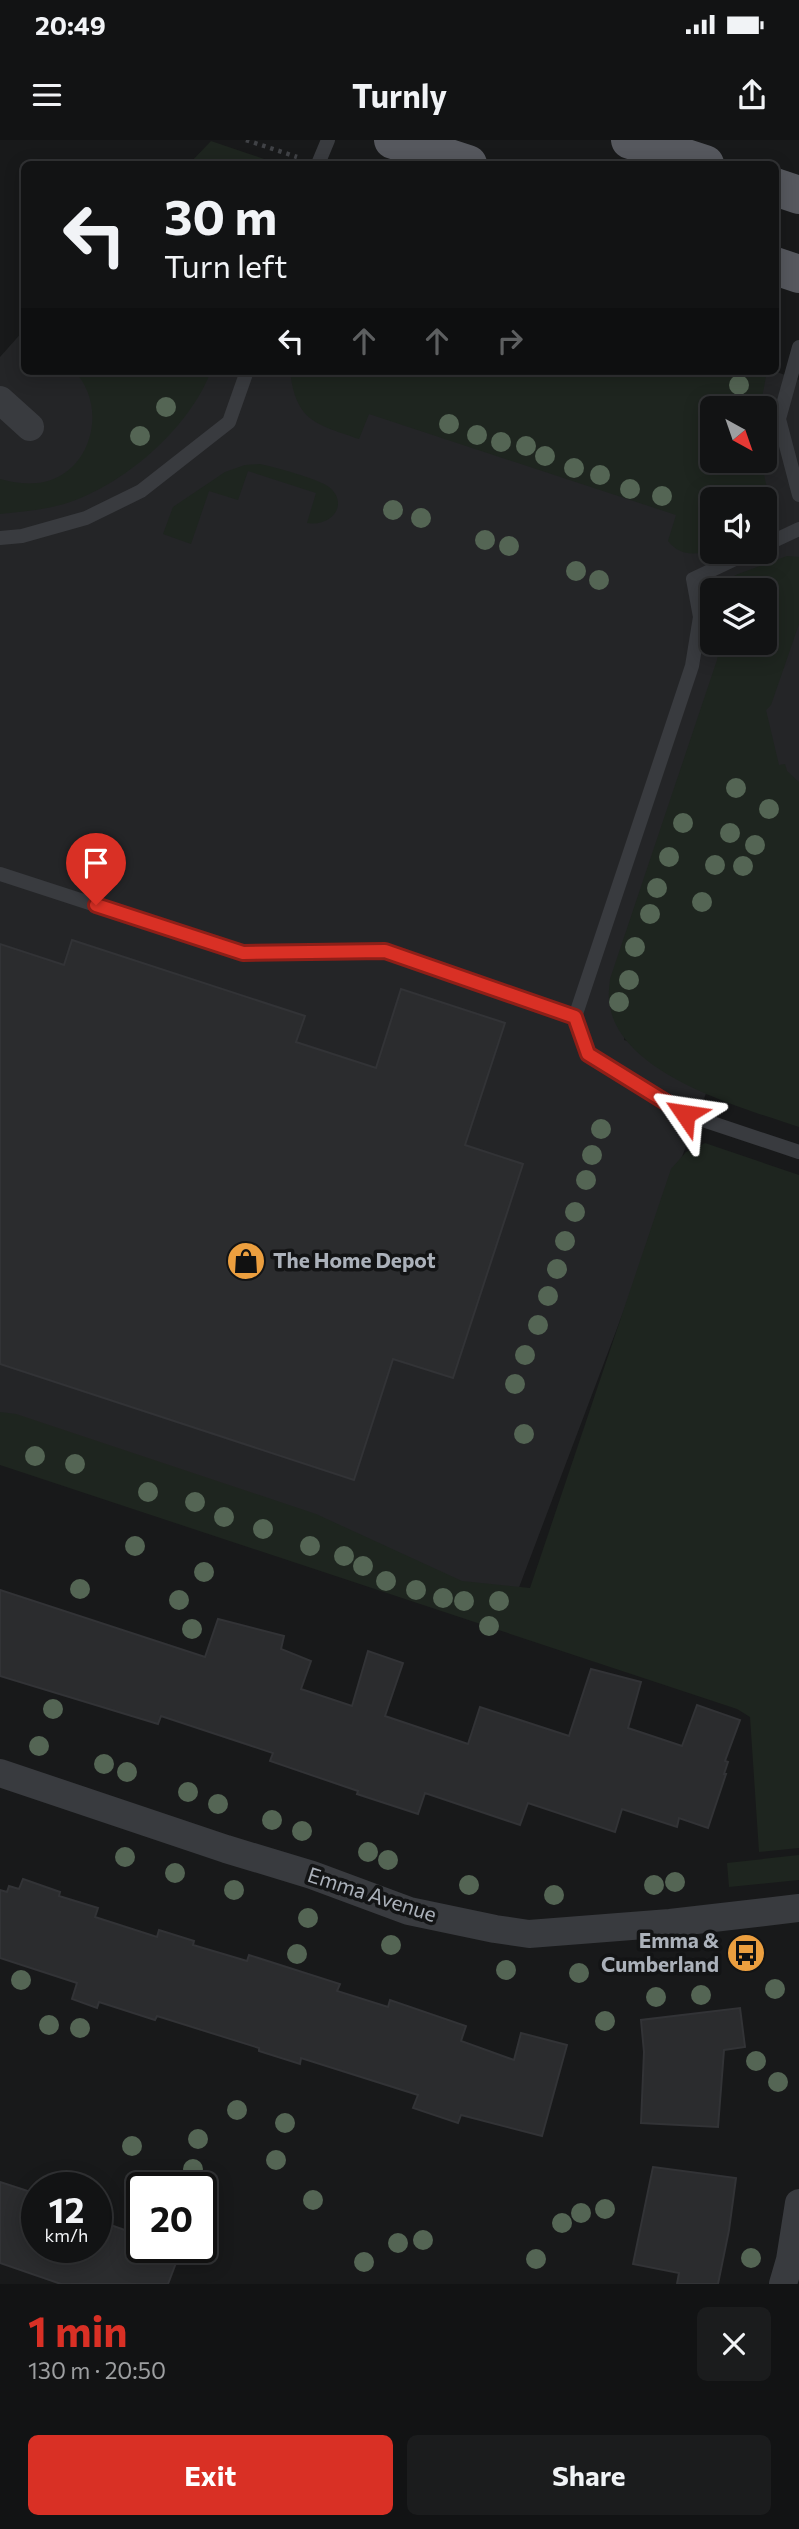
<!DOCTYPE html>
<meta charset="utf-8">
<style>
:root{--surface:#121314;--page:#1b1c1d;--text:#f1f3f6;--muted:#9c9ea0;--line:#313234;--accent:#d93025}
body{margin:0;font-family:Commissioner,sans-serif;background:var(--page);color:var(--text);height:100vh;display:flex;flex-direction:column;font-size:26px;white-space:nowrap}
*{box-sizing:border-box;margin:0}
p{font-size:23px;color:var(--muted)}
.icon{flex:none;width:38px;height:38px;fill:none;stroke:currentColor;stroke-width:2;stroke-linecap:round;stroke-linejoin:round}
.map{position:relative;height:2144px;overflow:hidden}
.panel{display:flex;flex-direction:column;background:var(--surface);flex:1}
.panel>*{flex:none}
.top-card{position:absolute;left:21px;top:21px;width:758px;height:214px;border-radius:10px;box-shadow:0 4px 18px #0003,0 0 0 2px var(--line);background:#121314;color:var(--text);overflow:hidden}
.needle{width:46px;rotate:140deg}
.fabs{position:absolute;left:700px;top:256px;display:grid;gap:14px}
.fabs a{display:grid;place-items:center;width:77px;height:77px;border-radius:10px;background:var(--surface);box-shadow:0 4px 18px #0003,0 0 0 2px var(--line);font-size:35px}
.speed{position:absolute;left:21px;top:2032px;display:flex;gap:14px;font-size:35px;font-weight:700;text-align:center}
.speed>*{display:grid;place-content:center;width:91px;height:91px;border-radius:50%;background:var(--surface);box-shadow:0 4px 18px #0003,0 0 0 2px var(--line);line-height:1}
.speed small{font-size:18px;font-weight:400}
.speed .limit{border:4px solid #111;border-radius:10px;background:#fff;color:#111}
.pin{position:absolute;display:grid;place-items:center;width:60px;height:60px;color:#fff;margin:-72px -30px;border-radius:50% 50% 50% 0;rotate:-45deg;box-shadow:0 0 7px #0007}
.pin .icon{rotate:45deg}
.me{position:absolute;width:77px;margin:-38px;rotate:302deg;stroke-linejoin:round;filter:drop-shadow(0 0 5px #0008)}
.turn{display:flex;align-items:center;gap:24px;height:147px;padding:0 28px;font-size:32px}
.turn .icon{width:91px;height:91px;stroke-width:2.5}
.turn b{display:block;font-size:49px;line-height:60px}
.lanes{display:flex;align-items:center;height:66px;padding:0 28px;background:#0003;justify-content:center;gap:35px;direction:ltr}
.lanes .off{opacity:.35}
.round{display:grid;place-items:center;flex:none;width:74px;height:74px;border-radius:10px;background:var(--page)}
.overview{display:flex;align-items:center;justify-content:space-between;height:119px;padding:0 28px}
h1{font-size:42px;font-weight:700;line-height:52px;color:var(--accent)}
.action{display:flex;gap:14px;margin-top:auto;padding:14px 28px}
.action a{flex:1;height:80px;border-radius:10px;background:var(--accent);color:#fff;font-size:28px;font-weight:700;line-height:80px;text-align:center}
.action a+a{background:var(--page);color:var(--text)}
.status{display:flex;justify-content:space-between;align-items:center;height:49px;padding:0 35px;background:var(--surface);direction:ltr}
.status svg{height:19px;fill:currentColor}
header{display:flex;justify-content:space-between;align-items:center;height:91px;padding:0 28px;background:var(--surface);font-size:32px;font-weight:700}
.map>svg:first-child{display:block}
.built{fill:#242527;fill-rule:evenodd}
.green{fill:#1e251f}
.building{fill:#2b2c2e;stroke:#323336;stroke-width:2}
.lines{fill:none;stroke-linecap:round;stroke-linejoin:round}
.path{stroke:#404246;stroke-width:4.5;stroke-dasharray:3.5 5;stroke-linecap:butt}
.lane{stroke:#393b3f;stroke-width:14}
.street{stroke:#393b3f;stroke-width:28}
.primary{stroke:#56585e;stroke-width:38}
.tree{fill:#546554}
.route-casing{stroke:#8d1f18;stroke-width:18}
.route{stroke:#d93025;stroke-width:12}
.labels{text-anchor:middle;stroke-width:7;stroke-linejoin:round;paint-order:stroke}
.poi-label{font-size:21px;font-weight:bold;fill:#abb1ba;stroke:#131415;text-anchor:start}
.street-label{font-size:21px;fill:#abb1ba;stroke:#131415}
</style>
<div class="status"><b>20:49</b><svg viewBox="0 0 49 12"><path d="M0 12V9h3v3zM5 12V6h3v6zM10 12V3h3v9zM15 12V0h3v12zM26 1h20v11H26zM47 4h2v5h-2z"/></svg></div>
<header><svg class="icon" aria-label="menu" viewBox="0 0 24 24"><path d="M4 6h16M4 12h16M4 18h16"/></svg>Turnly<svg class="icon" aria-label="share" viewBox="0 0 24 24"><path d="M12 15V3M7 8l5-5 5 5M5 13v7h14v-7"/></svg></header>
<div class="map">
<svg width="799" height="2144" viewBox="0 0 799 2144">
<rect width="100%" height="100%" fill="#18191a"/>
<path class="built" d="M24 190V231H774L799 240V775L662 729 624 900 716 927 504 1487 0 1322V217ZM712 268H765V320H712ZM712 359H765V411H712ZM712 450H765V502H712Z"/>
<g class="green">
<polygon points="211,1 270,21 271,24 189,24"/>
<path d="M74 231H211C189 289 123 346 64 364 43 370 21 372 0 374V339C14 343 29 345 44 342 93 331 108 265 74 231Z"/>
<path d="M290 231H767L760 268H712V320H761L767 349 777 374 765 382V359H712V409C696 416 680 416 668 401L676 375 369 274 359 299C316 284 296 282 290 231Z"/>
<path d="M260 324C274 327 319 339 329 347 349 363 333 387 307 383L316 353 248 331 238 360 209 351 191 404 163 394 173 367 225 332 245 325Z"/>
<path d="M787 416 799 417V484L771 565 766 570 779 625 785 624 787 631 799 642V987C742 968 623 935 610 867 608 858 609 848 610 839L717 520 720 502H765V450H723L732 437 738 434Z"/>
<polygon points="705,1003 799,1035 799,1708 759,1712 750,1577 737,1569 0,1325 0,1272 16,1274 316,1374 462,1441 530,1448 671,1029 686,1012"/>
<polygon points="799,1715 799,1740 729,1747 727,1723"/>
</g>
<g class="building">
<polygon points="72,800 305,876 296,902 376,928 401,849 505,883 465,1005 523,1024 453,1238 393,1219 354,1340 0,1224 0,804 64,825"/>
<polygon points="0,1450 205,1517 218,1479 284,1496 281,1509 311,1521 301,1549 352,1566 368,1511 403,1523 385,1576 468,1604 480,1567 569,1596 591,1529 641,1542 628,1588 682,1606 697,1565 740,1580 725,1621 728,1622 724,1634 726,1634 708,1688 679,1678 677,1687 622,1669 615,1692 528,1663 520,1685 425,1653 418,1674 357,1654 358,1651 270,1621 273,1613 161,1576 158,1584 0,1536"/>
<polygon points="23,1739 60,1752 59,1756 98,1768 95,1777 157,1797 159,1790 194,1801 193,1805 247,1821 249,1815 340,1844 337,1851 388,1867 390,1860 466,1886 461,1901 514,1920 521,1893 567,1905 542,1996 461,1975 458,1983 413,1968 418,1955 301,1918 300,1924 259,1911 259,1908 157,1876 155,1880 99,1862 97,1868 72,1859 77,1843 0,1818 0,1750 7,1752 9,1746 19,1749"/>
<polygon points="740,1868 745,1907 724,1910 718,1987 641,1983 644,1912 641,1880"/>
<polygon points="653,2027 736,2038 729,2090 718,2144 677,2144 679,2133 633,2124"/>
<polygon points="0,2042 37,2054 37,2107 97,2107 105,2083 142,2096 142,2107 182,2107 168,2144 61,2144 0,2123"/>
</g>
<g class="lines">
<polyline class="path" points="246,0 297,17"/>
<g class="lane">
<polyline points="318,24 328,0"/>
<polyline points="799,207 779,279 799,355"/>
<polyline points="0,398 22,396 86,378 141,351 229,282 247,231"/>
<polyline points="765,405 799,389"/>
<polyline points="752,411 693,439 700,477 692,526 575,877 588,914 685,974 799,1012"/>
<polyline points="0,734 243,813 385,811 575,877"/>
</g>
<g class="street">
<polyline points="0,260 30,287"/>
<polyline points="0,1633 226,1709 312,1735 409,1771 495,1789 529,1794 670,1783 799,1768"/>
<polyline points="783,2144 790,2120 799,2063"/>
</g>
<g class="primary">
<polyline points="393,0 468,24"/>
<polyline points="630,0 705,24"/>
<polyline points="775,47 799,55"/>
<polyline points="775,126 799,134"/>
</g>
</g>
<g class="tree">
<circle cx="739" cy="245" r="10"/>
<circle cx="166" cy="267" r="10"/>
<circle cx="449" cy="284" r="10"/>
<circle cx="477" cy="295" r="10"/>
<circle cx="140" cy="296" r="10"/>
<circle cx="501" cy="302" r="10"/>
<circle cx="526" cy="306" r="10"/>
<circle cx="545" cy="316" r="10"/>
<circle cx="574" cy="328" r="10"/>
<circle cx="600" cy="335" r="10"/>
<circle cx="630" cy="349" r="10"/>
<circle cx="662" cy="356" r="10"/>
<circle cx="393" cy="370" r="10"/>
<circle cx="421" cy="378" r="10"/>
<circle cx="485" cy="400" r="10"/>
<circle cx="509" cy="406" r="10"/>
<circle cx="576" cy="431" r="10"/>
<circle cx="599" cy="440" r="10"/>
<circle cx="736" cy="648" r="10"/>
<circle cx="769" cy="669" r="10"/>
<circle cx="683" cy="683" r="10"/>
<circle cx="730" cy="693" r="10"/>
<circle cx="755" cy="705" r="10"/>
<circle cx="669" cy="717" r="10"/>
<circle cx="715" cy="725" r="10"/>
<circle cx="743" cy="726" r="10"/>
<circle cx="657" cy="748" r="10"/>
<circle cx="702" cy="762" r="10"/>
<circle cx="650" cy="774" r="10"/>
<circle cx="635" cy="807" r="10"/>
<circle cx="629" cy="840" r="10"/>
<circle cx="619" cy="862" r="10"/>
<circle cx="601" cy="989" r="10"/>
<circle cx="592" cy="1015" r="10"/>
<circle cx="586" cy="1040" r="10"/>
<circle cx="575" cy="1072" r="10"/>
<circle cx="565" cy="1101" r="10"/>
<circle cx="557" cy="1129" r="10"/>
<circle cx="548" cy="1156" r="10"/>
<circle cx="538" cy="1185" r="10"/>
<circle cx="525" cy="1215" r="10"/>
<circle cx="515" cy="1244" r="10"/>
<circle cx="524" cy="1294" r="10"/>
<circle cx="35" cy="1316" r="10"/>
<circle cx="75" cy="1324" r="10"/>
<circle cx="148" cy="1352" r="10"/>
<circle cx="195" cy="1362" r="10"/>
<circle cx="224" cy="1377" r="10"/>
<circle cx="263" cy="1389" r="10"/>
<circle cx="135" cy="1406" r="10"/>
<circle cx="310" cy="1406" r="10"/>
<circle cx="344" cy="1416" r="10"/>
<circle cx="363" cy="1426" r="10"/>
<circle cx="204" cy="1432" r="10"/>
<circle cx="386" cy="1441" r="10"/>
<circle cx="80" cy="1449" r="10"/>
<circle cx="416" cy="1450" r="10"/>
<circle cx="443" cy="1458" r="10"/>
<circle cx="179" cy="1460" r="10"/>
<circle cx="464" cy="1461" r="10"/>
<circle cx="499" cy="1461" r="10"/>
<circle cx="489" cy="1486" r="10"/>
<circle cx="192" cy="1489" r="10"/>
<circle cx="53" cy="1569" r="10"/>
<circle cx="39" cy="1606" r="10"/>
<circle cx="104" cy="1624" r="10"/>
<circle cx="127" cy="1632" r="10"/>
<circle cx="188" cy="1652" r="10"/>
<circle cx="218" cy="1664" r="10"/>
<circle cx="272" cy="1680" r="10"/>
<circle cx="302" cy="1691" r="10"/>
<circle cx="368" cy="1712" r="10"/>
<circle cx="125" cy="1717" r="10"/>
<circle cx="388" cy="1720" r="10"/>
<circle cx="175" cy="1733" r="10"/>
<circle cx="675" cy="1742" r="10"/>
<circle cx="469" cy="1745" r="10"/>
<circle cx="654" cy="1745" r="10"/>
<circle cx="234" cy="1750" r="10"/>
<circle cx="554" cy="1755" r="10"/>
<circle cx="308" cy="1778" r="10"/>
<circle cx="391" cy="1805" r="10"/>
<circle cx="297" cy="1814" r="10"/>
<circle cx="506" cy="1830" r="10"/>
<circle cx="579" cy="1833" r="10"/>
<circle cx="21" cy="1840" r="10"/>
<circle cx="775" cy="1849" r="10"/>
<circle cx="701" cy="1855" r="10"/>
<circle cx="656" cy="1857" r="10"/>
<circle cx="605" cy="1881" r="10"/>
<circle cx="49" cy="1885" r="10"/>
<circle cx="80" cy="1888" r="10"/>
<circle cx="756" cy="1921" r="10"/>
<circle cx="778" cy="1942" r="10"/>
<circle cx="237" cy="1970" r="10"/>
<circle cx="285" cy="1983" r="10"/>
<circle cx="198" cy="1999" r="10"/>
<circle cx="132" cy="2006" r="10"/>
<circle cx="276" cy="2020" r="10"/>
<circle cx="193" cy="2029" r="10"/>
<circle cx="313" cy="2060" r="10"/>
<circle cx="605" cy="2069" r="10"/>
<circle cx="581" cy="2073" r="10"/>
<circle cx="562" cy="2083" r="10"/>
<circle cx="423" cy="2100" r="10"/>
<circle cx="398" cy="2103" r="10"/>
<circle cx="751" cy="2118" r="10"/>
<circle cx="536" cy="2119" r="10"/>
<circle cx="364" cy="2122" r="10"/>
</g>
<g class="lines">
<defs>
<polyline id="route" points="96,765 243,813 385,811 575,877 588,914 685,974"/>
</defs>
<use href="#route" class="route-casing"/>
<use href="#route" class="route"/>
</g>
<defs>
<symbol id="shop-disc" viewBox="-11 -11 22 22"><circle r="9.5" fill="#ec9f3f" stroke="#131415"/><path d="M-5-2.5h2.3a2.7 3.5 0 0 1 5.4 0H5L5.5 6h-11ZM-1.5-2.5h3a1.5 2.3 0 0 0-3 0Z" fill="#111"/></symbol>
<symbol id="bus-disc" viewBox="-11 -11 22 22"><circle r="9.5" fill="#ec9f3f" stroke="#131415"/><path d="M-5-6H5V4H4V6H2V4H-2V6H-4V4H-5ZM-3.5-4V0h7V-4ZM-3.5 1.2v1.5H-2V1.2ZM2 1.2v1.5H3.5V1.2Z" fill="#111"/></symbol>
</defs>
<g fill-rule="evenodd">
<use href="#shop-disc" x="224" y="1099" width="44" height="44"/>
<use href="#bus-disc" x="724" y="1791" width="44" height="44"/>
</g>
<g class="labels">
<g class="poi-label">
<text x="273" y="1128">The Home Depot</text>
<text x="719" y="1808" text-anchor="end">Emma &amp;<tspan x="719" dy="24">Cumberland</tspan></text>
</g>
<g class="street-label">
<text transform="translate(372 1755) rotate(18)" y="7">Emma Avenue</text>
</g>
</g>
</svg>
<div class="fabs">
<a><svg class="needle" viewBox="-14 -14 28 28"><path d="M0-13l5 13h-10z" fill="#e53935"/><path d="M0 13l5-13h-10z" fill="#9c9ea0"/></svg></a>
<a><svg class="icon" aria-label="sound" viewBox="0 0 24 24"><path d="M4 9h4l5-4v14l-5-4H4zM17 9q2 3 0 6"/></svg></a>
<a><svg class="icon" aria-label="layers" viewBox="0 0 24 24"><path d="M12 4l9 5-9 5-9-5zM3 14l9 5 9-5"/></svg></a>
</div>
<div class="speed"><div>12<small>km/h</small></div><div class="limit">20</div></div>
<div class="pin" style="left:96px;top:765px;background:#d93025"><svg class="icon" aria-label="arrive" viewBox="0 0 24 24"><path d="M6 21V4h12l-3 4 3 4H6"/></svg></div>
<svg class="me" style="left:685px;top:974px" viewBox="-20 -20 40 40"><path d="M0-17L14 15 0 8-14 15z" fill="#d93025" stroke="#fff" stroke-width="4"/></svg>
<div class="top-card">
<div class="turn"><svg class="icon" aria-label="left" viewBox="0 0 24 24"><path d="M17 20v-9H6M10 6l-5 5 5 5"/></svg><div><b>30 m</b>Turn left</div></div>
<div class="lanes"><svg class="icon" aria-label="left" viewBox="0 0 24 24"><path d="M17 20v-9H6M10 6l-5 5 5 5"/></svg><svg class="icon off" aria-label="ahead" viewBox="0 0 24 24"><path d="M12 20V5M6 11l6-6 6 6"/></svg><svg class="icon off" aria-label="ahead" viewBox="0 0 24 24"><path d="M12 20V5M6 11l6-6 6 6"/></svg><svg class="icon off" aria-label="right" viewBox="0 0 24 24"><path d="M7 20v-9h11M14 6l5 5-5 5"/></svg></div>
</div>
</div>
<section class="panel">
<div class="overview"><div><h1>1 min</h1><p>130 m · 20:50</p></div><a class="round"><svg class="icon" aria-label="close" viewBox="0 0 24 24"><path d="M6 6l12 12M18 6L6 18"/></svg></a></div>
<div class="action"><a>Exit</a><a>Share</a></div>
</section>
